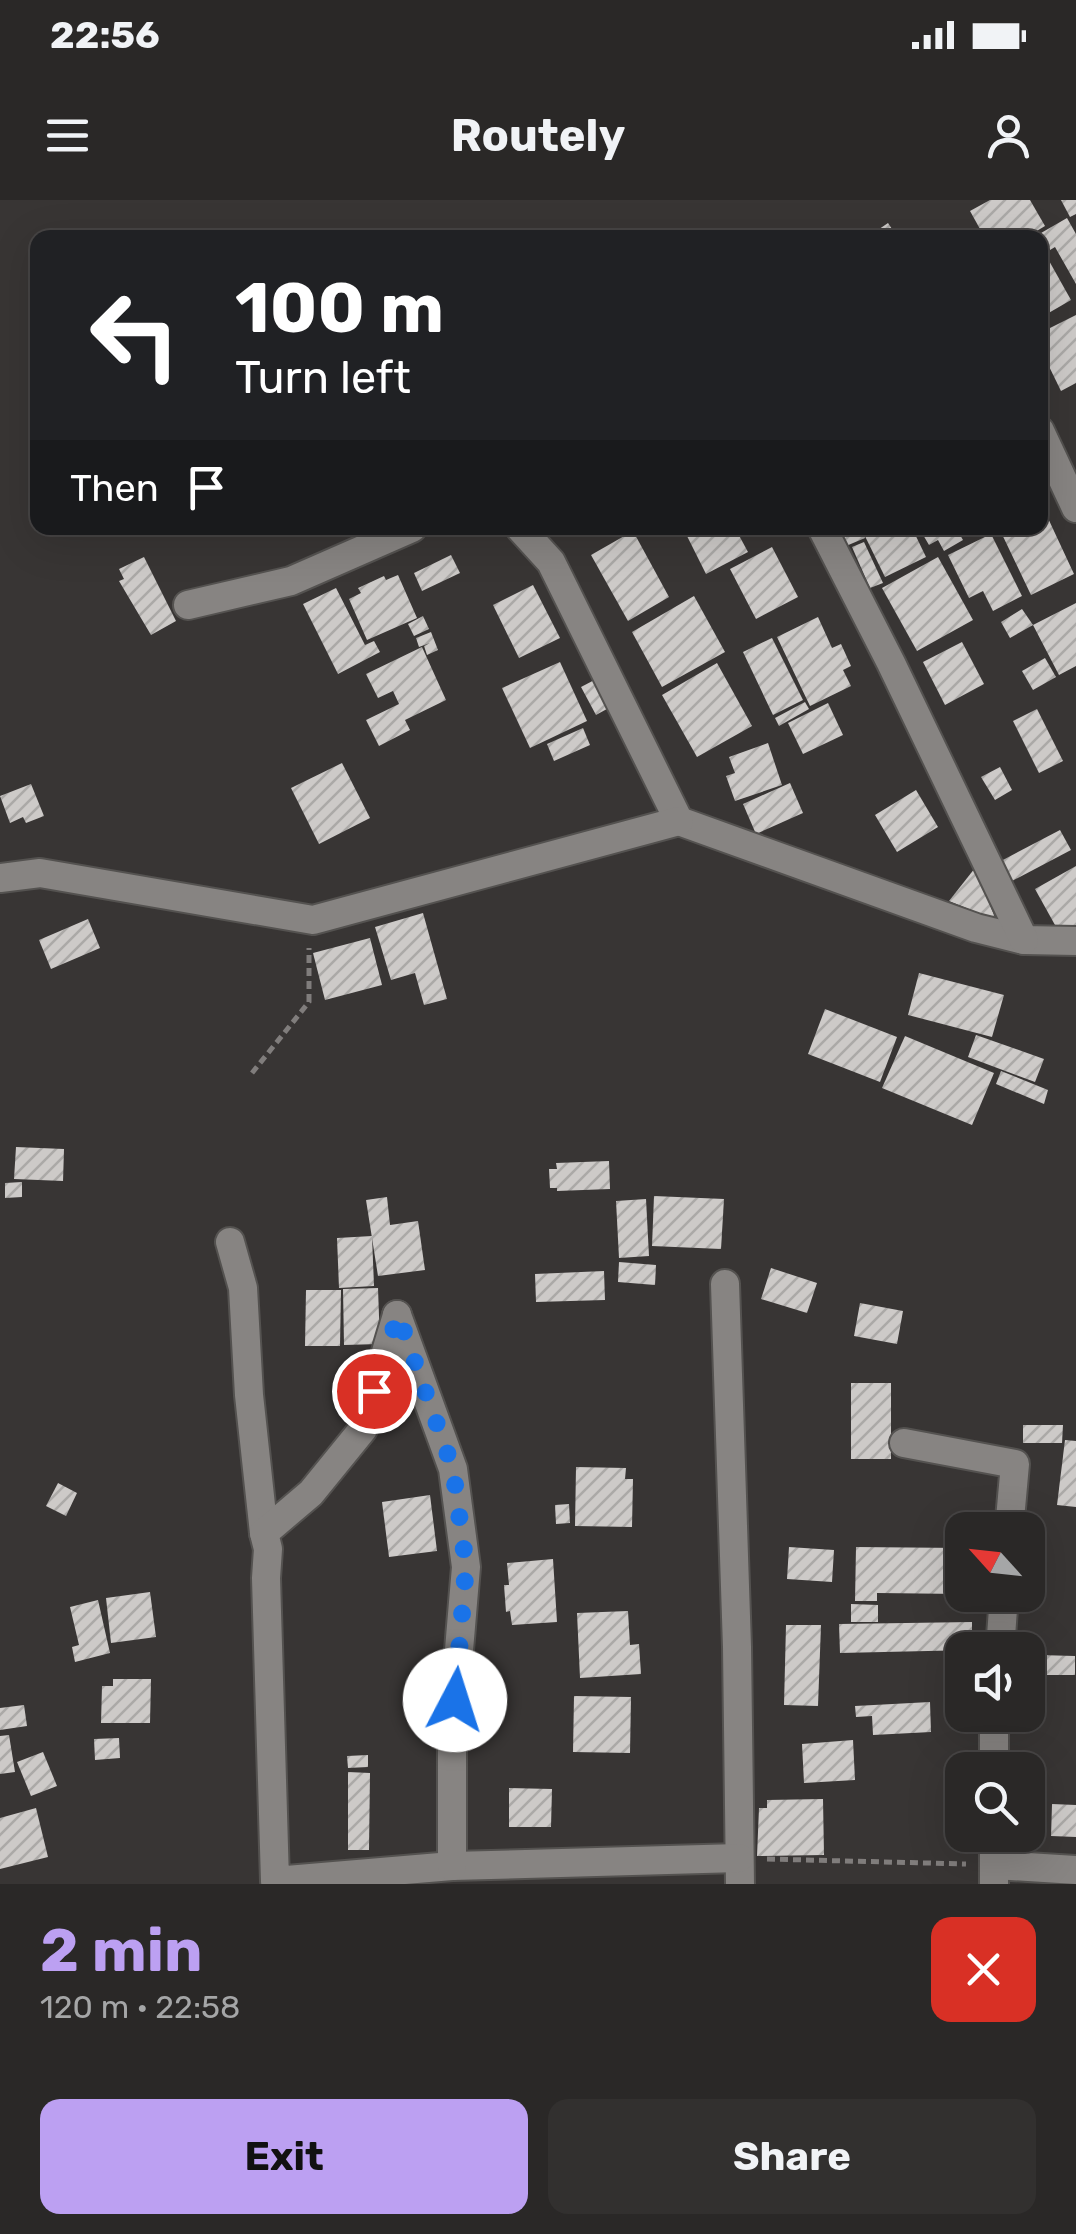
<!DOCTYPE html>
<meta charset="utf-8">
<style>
:root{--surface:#2a2827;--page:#32302f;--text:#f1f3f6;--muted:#a5a6a7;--line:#464444;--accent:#bca0f2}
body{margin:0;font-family:Rubik,sans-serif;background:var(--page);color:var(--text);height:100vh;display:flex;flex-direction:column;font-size:38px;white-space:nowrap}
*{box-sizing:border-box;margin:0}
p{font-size:32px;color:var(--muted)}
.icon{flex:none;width:55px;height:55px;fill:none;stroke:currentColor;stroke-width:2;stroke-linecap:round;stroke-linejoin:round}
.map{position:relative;height:1684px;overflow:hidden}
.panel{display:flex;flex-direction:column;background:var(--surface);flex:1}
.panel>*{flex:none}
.banner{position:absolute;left:30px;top:30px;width:1018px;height:305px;border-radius:20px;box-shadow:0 10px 40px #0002,0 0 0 2px var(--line);background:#202124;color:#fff;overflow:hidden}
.needle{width:65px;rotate:297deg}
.tools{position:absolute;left:945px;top:1312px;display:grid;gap:20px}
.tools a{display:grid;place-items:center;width:100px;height:100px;border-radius:20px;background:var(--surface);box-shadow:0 10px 40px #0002,0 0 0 2px var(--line);font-size:50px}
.pin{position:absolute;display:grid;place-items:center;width:85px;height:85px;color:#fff;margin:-42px;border:5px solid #fff;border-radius:50%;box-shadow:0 2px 10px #0007}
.me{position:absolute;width:110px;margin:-55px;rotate:5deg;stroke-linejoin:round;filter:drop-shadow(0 0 8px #0008)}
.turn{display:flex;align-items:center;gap:35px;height:210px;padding:0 40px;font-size:45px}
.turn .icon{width:130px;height:130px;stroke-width:2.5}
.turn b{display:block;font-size:70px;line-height:85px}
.then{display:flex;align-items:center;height:95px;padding:0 40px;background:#0003;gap:20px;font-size:38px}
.round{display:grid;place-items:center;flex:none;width:105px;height:105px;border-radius:20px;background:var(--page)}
.headline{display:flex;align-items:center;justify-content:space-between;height:170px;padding:0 40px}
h1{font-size:60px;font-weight:700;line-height:75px;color:var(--accent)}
.action{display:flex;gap:20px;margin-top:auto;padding:20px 40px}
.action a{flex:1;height:115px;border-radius:20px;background:var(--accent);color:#111;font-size:40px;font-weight:700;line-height:115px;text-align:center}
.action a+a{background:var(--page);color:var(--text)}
.status{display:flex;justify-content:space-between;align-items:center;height:70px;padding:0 50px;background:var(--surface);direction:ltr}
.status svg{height:28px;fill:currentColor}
header{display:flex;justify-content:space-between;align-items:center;height:130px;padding:0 40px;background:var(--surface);font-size:45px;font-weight:700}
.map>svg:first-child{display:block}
.building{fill:url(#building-hatch)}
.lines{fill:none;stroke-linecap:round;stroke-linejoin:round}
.minor-casing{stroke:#545250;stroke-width:32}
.path{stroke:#807d7c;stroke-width:5;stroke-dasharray:8 5;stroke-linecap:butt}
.minor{stroke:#878482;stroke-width:28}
.route{stroke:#1a73e8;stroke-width:18;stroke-dasharray:0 32.4}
</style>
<div class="status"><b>22:56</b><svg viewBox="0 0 49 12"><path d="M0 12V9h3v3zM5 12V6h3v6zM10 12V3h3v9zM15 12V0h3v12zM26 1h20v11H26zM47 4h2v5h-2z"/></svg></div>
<header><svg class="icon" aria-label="menu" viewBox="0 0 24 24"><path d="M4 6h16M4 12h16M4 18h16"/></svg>Routely<svg class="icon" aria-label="person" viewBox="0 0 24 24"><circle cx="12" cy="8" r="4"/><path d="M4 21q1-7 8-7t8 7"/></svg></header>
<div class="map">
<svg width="1076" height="1684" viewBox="0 0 1076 1684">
<defs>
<pattern id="building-hatch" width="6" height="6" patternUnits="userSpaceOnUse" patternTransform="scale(2.5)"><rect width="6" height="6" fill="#cdcac8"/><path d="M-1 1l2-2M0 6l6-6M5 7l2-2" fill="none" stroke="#aba9a7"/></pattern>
</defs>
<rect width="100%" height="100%" fill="#383534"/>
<g class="building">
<polygon points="990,0 1030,0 1045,26 1025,38 985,38 970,11"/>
<polygon points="1061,0 1076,0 1076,14 1070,17"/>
<polygon points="1067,18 1076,34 1076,84 1055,47 1050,50 1041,33"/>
<polygon points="888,23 898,38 866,38"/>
<polygon points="1048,59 1071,100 1040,118 1040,64"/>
<polygon points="1076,115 1076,183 1061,191 1040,148 1040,133"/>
<polygon points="1040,301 1074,374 1031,395 999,328 1040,328"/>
<polygon points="683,328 735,328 748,352 706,374"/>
<polygon points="849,328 860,328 865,338 846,346 839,332"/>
<polygon points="861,328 912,328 926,357 885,377"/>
<polygon points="919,328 956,328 963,340 944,351 938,340 929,345"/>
<polygon points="633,331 669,397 628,421 591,355"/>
<polygon points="991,334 1022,396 993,411 983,391 969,398 948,355"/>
<polygon points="864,342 883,383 870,388 852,347"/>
<polygon points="772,347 798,397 756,419 730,369"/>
<polygon points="451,355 460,373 422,391 414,373"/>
<polygon points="144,357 176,421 151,435 119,381 124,379 119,369"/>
<polygon points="938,357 973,420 917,451 882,388"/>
<polygon points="398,375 417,418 367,440 349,399 361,393 358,388 384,376 386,380"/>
<polygon points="533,385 560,438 519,458 493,405"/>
<polygon points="336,388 365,445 374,441 380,452 338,474 303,404"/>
<polygon points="694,396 725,452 662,487 632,432"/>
<polygon points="1076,403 1076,466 1059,475 1033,425 1010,438 1001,422 1022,409 1033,425"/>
<polygon points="423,416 429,429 414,436 408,424"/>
<polygon points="818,417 832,448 841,444 851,466 843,470 851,486 810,506 777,437"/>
<polygon points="431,432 438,450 427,455 424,446 430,443 419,447 416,438"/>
<polygon points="772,438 803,500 773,515 743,452"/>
<polygon points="962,442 984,484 945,505 923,462"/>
<polygon points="422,447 446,500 405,520 410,530 379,546 366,520 399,504 393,491 378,498 366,474"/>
<polygon points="1045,458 1056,477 1033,490 1022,471"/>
<polygon points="560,462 587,521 530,548 502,488"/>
<polygon points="717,463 752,526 697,557 662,495"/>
<polygon points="602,476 616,504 596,515 581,487"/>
<polygon points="805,502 809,509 779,526 775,518"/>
<polygon points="828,503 843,535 803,554 788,523"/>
<polygon points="1037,509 1063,561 1039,573 1013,521"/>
<polygon points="583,528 590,545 554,561 547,544"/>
<polygon points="768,543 782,585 735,601 726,576 735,573 729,557"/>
<polygon points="342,563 370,618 319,644 291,588"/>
<polygon points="1000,567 1012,590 995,600 981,577"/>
<polygon points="790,583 803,613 756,634 743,604"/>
<polygon points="31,584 44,616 26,623 23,617 10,623 0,596"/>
<polygon points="916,590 938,627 897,652 875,615"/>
<polygon points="1060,630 1071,650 1012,681 1001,661"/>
<polygon points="1076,666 1076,725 1060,734 1035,689"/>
<polygon points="975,668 996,720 949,701"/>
<polygon points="423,713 447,799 424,805 415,773 391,780 375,727"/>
<polygon points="88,719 100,748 51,769 39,740"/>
<polygon points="370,738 382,785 325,800 313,753"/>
<polygon points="919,773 1004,795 992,837 908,815"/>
<polygon points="825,809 897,837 880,882 808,854"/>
<polygon points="976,835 1044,859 1035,882 968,857"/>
<polygon points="905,836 994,873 972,925 882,888"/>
<polygon points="1001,871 1048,890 1044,904 996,884"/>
<polygon points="16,947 64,949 63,981 14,979"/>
<polygon points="609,961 610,989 557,991 557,988 550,988 549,969 557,969 556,963"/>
<polygon points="22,982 22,997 5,998 5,983"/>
<polygon points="654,996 724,999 721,1049 652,1046"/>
<polygon points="387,997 390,1025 418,1021 425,1070 378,1076 366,1000"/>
<polygon points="646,999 649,1056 619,1058 616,1001"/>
<polygon points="372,1036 374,1086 339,1088 337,1038"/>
<polygon points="619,1062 656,1065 655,1085 618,1082"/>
<polygon points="771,1068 817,1083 807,1113 761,1099"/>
<polygon points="604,1071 605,1100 536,1102 535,1074"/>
<polygon points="378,1088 380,1144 344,1145 343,1089"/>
<polygon points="306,1090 341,1090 340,1146 305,1146"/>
<polygon points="860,1103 903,1111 897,1144 854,1136"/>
<rect x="851" y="1183" width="40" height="76"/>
<polygon points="1023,1225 1063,1225 1062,1243 1023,1243"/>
<polygon points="1065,1240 1076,1241 1076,1307 1057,1305"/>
<polygon points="576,1267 626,1268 625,1279 633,1279 632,1327 575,1326"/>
<polygon points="58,1283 77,1293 66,1316 46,1306"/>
<polygon points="430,1295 437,1351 389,1357 382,1302"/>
<polygon points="569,1304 570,1323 556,1324 555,1305"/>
<polygon points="789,1347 834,1350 832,1382 787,1379"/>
<polygon points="856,1347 962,1348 962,1394 877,1393 877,1401 855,1401"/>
<polygon points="553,1359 557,1422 512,1425 510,1411 506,1412 504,1385 509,1385 507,1363"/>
<polygon points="150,1392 156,1437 111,1443 106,1398"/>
<polygon points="98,1400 110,1453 75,1462 72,1447 79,1445 70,1407"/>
<polygon points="851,1404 878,1405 878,1422 851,1422"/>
<polygon points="628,1411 630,1445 639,1444 641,1474 580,1478 577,1413"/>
<polygon points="972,1422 972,1450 840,1453 839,1424"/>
<polygon points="786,1425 821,1425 818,1506 784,1505"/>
<polygon points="1039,1455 1075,1456 1075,1475 1039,1475"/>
<polygon points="113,1479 151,1479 150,1523 101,1523 102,1486 113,1486"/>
<polygon points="574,1496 631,1497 630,1553 573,1552"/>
<polygon points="930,1502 931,1532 873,1535 872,1516 856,1517 855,1506"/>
<polygon points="24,1505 27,1526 0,1530 0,1508"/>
<polygon points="9,1535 15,1572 0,1574 0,1536"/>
<polygon points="119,1538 120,1558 95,1560 94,1539"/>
<polygon points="853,1540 855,1580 804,1583 802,1544"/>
<polygon points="43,1552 57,1586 31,1596 17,1562"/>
<polygon points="368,1555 368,1567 348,1568 347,1556"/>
<polygon points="348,1572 370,1573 369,1650 348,1650"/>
<polygon points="509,1588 552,1589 551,1627 509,1627"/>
<polygon points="823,1599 824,1655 757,1656 759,1608 767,1608 767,1600"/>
<polygon points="1052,1604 1076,1605 1076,1637 1051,1636"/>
<polygon points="36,1608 48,1657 0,1669 0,1618"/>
</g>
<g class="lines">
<defs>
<g id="minor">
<polyline points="1040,231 1076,308"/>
<polyline points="520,328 551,362 679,621 976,728 1024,740 1076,741"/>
<polyline points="822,328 891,463 1024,740"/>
<polyline points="188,405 291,381 412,328"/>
<polyline points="0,678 40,673 313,720 679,621"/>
<polyline points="230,1042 243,1088 249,1195 264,1333"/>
<polyline points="725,1084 737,1447 740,1684"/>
<polyline points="397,1115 363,1229 311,1293 264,1333 268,1349 266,1378 275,1681 452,1666 739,1658"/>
<polyline points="397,1115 453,1269 466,1367 452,1533 452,1666"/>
<polyline points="904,1243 1015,1264 1009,1330"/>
<polyline points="1000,1450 1004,1395"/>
<polyline points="994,1570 994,1515"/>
<polyline points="994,1665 1076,1670"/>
<polyline points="994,1683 994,1635"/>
</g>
</defs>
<use href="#minor" class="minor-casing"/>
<g class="path">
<polyline points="252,873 309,802 309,748"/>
<polyline points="767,1659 966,1664"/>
</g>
<use href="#minor" class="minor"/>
</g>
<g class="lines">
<polyline class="route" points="374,1191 398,1115 453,1269 466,1366 455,1500"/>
</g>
</svg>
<div class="tools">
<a><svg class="needle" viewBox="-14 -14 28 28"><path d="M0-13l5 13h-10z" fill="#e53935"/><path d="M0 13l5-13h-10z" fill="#a5a6a7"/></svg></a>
<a><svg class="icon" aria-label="sound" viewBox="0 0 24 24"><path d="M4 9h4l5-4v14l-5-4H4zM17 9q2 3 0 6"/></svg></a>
<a><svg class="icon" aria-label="search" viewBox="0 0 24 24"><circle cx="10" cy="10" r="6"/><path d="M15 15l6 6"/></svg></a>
</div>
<div class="pin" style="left:374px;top:1191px;background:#d93025"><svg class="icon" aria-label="arrive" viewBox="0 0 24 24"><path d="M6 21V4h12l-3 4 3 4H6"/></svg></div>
<svg class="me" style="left:455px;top:1500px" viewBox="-20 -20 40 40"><circle r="19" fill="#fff"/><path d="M0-13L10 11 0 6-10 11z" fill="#1a73e8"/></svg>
<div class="banner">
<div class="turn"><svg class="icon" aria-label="left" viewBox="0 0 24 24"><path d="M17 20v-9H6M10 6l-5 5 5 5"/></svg><div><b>100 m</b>Turn left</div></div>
<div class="then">Then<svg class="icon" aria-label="arrive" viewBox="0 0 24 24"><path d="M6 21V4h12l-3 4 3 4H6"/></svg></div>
</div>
</div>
<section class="panel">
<div class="headline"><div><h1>2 min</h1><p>120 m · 22:58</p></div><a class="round" style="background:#d93025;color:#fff"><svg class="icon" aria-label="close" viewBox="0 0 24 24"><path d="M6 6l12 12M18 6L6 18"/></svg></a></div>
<div class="action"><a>Exit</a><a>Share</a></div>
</section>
